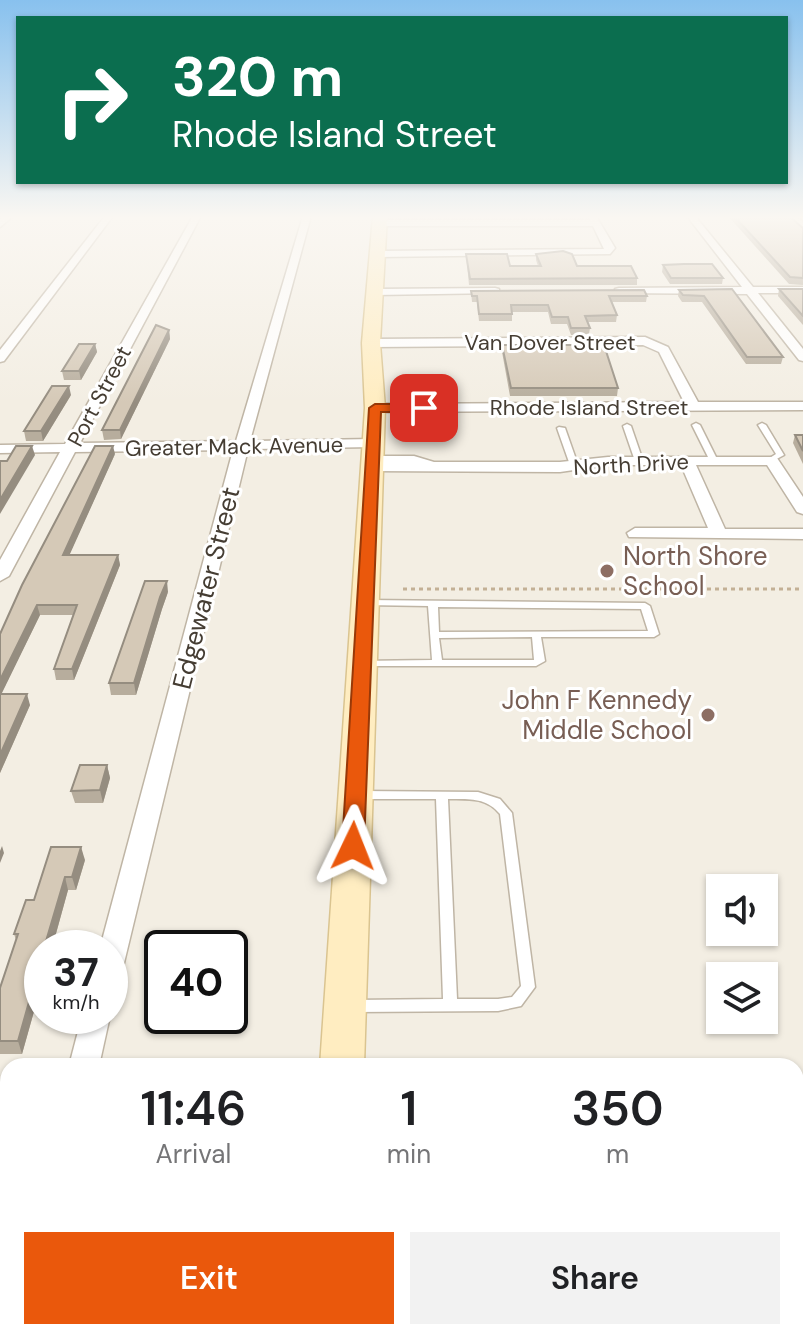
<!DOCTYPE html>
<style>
:root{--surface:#fff;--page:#f2f2f2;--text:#202124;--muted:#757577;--accent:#ea580c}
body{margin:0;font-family:"DM Sans",sans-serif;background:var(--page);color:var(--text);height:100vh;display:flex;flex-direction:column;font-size:30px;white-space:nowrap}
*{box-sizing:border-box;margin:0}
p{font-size:26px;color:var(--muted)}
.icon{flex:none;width:44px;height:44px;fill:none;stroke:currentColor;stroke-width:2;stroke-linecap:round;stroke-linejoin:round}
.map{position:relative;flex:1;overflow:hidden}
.drawer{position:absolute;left:0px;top:1058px;width:804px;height:282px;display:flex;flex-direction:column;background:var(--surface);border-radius:24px 24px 0 0;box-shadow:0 2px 6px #0004}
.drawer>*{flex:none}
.hud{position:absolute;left:16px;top:16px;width:772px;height:168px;border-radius:0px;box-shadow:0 2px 6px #0004;background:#0b6e4f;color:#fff;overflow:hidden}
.controls{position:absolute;left:706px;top:874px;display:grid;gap:16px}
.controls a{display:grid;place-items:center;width:72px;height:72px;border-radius:0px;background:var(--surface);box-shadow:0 2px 6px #0004;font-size:40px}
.speed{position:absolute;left:24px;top:930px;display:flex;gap:16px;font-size:40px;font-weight:700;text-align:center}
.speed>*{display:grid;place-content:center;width:104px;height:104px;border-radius:50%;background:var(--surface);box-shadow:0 2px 6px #0004;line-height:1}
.speed small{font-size:20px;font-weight:400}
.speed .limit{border:4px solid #111;border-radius:12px;background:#fff;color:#111}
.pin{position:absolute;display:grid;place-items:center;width:68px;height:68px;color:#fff;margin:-34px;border-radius:16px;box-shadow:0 4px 12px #0006}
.me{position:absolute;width:88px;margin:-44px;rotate:2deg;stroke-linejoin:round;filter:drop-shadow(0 0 6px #0008)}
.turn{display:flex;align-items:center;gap:28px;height:168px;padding:0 24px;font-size:36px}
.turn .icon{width:104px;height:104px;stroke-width:2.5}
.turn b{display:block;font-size:56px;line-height:68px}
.eta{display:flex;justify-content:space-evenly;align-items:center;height:136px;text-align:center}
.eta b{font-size:48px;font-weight:600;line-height:56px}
.cta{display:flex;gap:16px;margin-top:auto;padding:16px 24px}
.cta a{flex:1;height:92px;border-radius:0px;background:var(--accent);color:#fff;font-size:32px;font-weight:600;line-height:92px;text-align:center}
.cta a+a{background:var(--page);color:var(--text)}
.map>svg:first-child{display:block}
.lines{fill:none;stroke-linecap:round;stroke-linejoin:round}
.lane-casing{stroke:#bfb5a5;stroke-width:3}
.street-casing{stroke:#bfb5a5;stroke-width:3}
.secondary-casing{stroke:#dac490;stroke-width:3}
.path{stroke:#c3b095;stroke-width:3;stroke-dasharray:4 4;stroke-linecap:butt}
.lane{fill:#fff;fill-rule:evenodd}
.street{fill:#fff;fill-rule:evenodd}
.secondary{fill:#ffedc1;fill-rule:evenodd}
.wall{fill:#b7ad9d}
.shaded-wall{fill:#958d80}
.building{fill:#d5c9b7;stroke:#958d80;stroke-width:2}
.route{fill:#ea580c;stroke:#983908;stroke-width:2}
.education-dot{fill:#8d6e63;stroke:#fff;stroke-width:3}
.labels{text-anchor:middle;stroke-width:6;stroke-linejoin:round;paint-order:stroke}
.far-street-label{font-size:22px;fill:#453d33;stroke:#fff}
.education-label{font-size:26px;fill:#785e54;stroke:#fff;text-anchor:start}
.street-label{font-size:26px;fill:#453d33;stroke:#fff}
</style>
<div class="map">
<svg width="803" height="1339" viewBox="0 0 803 1339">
<rect width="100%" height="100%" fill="#f3eee3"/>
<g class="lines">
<defs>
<g id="lane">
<polygon points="696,423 700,425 718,461 717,463 711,463 692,425"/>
<polygon points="762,423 766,425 784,455 769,463 765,461 776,454 758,425"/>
<polygon points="627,424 631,426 643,461 642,463 636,463 635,461 623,426"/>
<polygon points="559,427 565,428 578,465 577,467 571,467 570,465 557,428"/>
<path d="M367 600 645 603 650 606 659 634 654 637H541L545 661 536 666H364L360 665 359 663 360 661 432 660 428 606 364 605 362 603ZM438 607 641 609 648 631 439 632ZM532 637 534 660H442L439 638Z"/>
<path d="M362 791 478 792 500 799 512 813 535 987 521 1006 498 1011 355 1012 350 1010 348 1006 350 1002 355 1000 443 999 436 799H362L358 798 356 795 358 792ZM448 799C468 799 486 797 500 814L521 986 512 997 498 999H457Z"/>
</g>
<g id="street">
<polygon points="4,216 13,216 0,227 0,219"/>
<polygon points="105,216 113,216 4,361 0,362 0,350"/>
<polygon points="193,216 201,216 80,443 236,441 303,216 311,216 250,441 373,439 380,443 373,447 248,449 124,963 120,971 110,974 110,948 100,948 233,450 75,452 9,576 0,581 0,560 60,452 0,453 0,445 65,444"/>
<polygon points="588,216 596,216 615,248 610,254 378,257 373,254 378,251 604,249 593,226 379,226 374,223 379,220 590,220"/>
<polygon points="687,216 695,216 753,287 803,287 803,293 758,293 803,349 803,361 799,360 747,294 615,293 615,289 619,288 742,287"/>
<polygon points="797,216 803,216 803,220"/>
<polygon points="495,288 499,289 499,293 375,295 370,292 375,289"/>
<polygon points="645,337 668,347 698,402 803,402 803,410 375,412 368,408 375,404 684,402 659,352 643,345 371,347 365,343 371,339"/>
<polygon points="372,456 414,456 434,462 560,462 608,457 772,457 777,458 803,497 803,514 797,512 767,465 696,465 725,529 803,529 803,539 629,537 627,533 635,528 708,528 681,465 608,465 560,472 372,471 364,466 367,457"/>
<polygon points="82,1016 110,1016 99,1066 69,1066"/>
<polygon points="8,1317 8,1332 34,1332 32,1339 0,1339 0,1327"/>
</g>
<g id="secondary">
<polygon points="373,216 387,216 380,343 385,408 364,1066 320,1066 365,408 362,343"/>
<rect x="302" y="1332" width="54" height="7"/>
</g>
</defs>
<use href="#lane" class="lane-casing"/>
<use href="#street" class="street-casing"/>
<use href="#secondary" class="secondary-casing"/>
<polyline class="path" points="403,589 803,589"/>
<use href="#lane" class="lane"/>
<use href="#street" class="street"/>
<use href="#secondary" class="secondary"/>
</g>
<g class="wall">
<polygon points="728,216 789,216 803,228 803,285 789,284"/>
<polygon points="466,254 510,266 538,266 536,260 536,254 577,266 637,278 637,285 469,285"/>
<polygon points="663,265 723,278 722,284 670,284 662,272"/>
<polygon points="732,289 783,357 781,364 746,364 702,302 682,302 678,296 679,290"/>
<polygon points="779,289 803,289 803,325 778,296"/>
<polygon points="471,291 647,296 646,302 612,302 617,315 616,322 588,322 590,328 589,334 571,335 567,324 551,324 548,312 512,312 512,321 479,321 477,302 472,302"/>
<polygon points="169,330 170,339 121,439 104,440 102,430"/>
<polygon points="576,341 618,388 617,396 510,396 502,352 502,345 576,345"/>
<polygon points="95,344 97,352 81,380 64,380 62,371"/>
<polygon points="71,395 43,441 26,441 24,431"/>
<polygon points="795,435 803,435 803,464 793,443"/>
<polygon points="115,454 69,555 118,555 120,565 74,680 56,680 54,669 73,615 40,615 1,694 30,705 0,773 0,634"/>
<polygon points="168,592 162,609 136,695 111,695 109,683"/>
<polygon points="107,765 110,778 103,803 75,803 71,791"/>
<polygon points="85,860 76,890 68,890 52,948 42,948 42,983 22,1054 0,1054 0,988 16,940 14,934 34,900"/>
</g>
<g class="shaded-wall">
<polygon points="169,330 170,339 121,439 120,430"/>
<polygon points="95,344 97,352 81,380 79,371"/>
<polygon points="69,386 71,395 43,441 41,431"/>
<polygon points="32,446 35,455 0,514 0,500"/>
<polygon points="113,446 115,454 65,565 63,555"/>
<polygon points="118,555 120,565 74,680 72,669"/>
<polygon points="167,581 168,592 162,609 136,695 134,683 160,597"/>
<polygon points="37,605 40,615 0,697 0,680"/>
<polygon points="27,694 30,705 0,773 0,755"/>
<polygon points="107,765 110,778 103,803 100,790"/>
<polygon points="2,846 4,853 0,863 0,851"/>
<polygon points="81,847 85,860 76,890 72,877"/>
<polygon points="65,877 68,890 52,948 44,948"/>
<polygon points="42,956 42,983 22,1054 18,1041"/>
</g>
<g class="building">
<polygon points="734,216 789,216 803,228 803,278 790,277"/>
<polygon points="563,251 572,254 577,266 631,266 637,278 470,279 466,254 507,254 510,266 541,266 536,254"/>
<polygon points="684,264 712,264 723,278 671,278 663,265"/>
<polygon points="732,289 783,357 747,357 704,296 683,295 679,290"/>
<polygon points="779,289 803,289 803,316"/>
<polygon points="644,290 647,296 609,296 617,315 585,316 590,328 571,328 568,317 552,317 548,305 511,305 512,314 479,314 477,296 472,296 471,291"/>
<polygon points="156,325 169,330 120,430 102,430"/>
<polygon points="576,341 604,345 618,388 511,388 502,345 577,345"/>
<polygon points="79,344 95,344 79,371 62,371"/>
<polygon points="52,386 69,386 41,431 24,431"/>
<polygon points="795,435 803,435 803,451"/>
<polygon points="16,446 32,446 0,500 0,461 7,461"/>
<polygon points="95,446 113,446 63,555 118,555 72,669 54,669 77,605 37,605 0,680 0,634 22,585"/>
<polygon points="145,581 167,581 160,597 134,683 109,683"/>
<polygon points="0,694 27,694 0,755"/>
<polygon points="80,765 107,765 100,790 71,791"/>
<polygon points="51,847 81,847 72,877 65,877 44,948 42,948 42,956 18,1041 0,1041 0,988 18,934 14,934 26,900 34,900"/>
</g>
<linearGradient id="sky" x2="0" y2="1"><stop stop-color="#88c1ee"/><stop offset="0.54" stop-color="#faf7f2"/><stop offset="1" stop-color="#faf7f2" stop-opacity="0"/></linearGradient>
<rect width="803" height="403" fill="url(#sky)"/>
<polygon class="route" points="375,404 424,404 431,408 424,412 381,412 364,846 353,854 342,846 369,408"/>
<g class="education-dot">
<circle cx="607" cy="571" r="8"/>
<circle cx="708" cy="715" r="8"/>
</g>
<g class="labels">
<g class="far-street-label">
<text x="550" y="350">Van Dover Street</text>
<text transform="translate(99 396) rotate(-62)" y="8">Port Street</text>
<text x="589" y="415">Rhode Island Street</text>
<text transform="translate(234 446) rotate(-1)" y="8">Greater Mack Avenue</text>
<text transform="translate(631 464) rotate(-3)" y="8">North Drive</text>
</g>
<g class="education-label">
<text x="623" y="565">North Shore<tspan x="623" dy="30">School</tspan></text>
<text x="692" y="709" text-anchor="end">John F Kennedy<tspan x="692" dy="30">Middle School</tspan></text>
</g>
<g class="street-label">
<text transform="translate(206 588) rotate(-76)" y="9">Edgewater Street</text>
</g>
</g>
</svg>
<div class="controls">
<a><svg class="icon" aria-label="sound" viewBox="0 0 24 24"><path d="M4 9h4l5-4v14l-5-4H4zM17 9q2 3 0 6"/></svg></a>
<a><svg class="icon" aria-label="layers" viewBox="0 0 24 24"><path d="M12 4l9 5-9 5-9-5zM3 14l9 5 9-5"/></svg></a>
</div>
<div class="speed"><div>37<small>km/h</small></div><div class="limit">40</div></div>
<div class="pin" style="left:424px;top:408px;background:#d93025"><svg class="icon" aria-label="arrive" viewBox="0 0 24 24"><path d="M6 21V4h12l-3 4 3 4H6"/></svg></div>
<svg class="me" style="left:353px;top:846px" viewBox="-20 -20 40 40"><path d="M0-17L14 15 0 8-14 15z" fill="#ea580c" stroke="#fff" stroke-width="4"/></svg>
<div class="hud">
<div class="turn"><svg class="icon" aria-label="right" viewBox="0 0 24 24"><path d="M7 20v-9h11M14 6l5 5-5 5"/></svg><div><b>320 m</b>Rhode Island Street</div></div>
</div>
<section class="drawer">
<div class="eta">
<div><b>11:46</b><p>Arrival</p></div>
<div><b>1</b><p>min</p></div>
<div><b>350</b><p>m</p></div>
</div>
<div class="cta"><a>Exit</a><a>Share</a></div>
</section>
</div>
